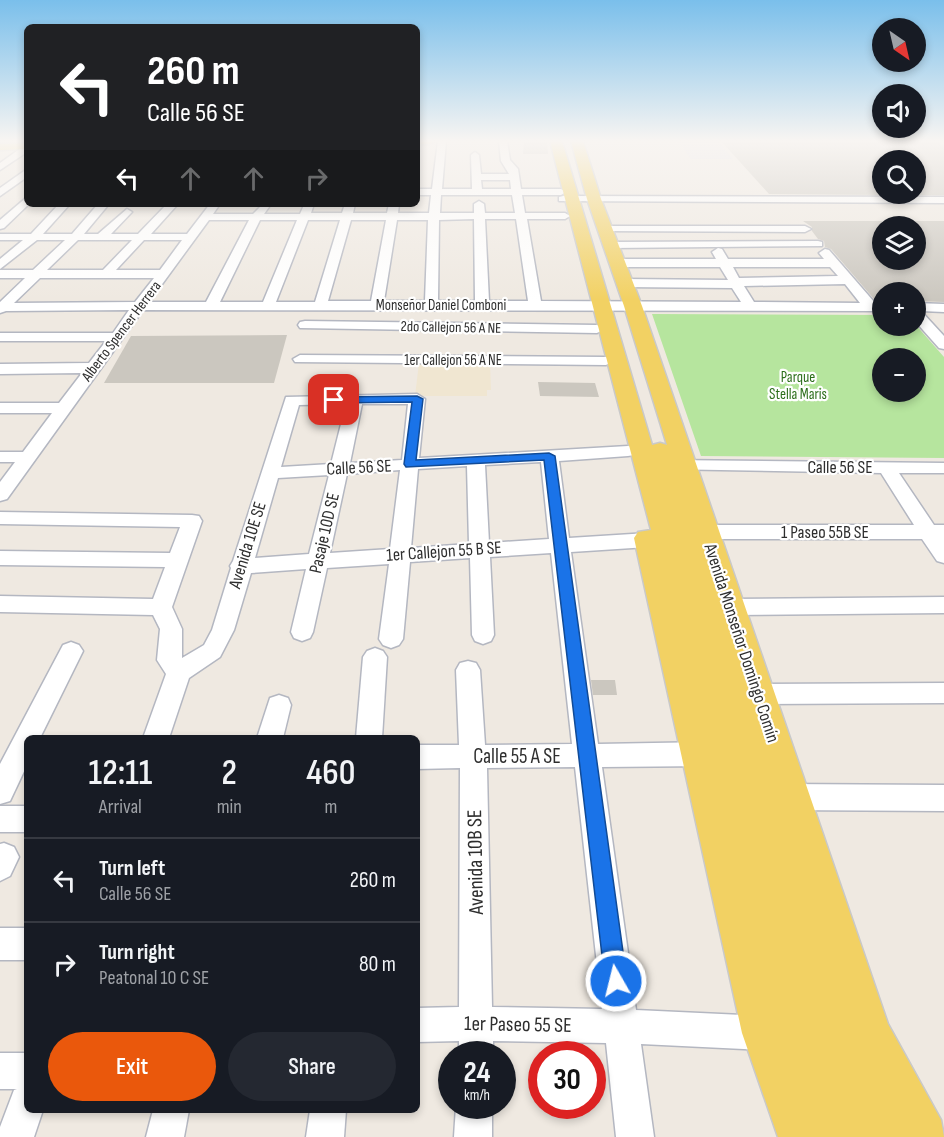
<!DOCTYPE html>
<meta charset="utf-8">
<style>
:root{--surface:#171b24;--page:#242831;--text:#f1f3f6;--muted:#9ea1a6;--line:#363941;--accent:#ea580c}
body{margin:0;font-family:"Sofia Sans Condensed",sans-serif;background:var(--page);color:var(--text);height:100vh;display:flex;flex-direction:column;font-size:22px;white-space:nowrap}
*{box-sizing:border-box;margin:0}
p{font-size:20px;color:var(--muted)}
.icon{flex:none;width:33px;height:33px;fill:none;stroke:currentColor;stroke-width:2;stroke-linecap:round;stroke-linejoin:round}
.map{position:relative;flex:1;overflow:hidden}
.side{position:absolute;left:24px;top:735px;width:396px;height:378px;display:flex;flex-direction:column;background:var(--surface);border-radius:9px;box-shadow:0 3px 9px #0003}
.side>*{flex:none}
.guide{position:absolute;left:24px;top:24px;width:396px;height:183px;border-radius:9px;box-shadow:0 3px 9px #0003;background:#202124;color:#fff;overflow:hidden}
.needle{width:39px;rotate:146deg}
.fabs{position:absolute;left:872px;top:18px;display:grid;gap:12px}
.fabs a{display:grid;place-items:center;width:54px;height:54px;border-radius:50%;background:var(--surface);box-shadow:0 3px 9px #0003;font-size:30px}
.speed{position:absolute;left:438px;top:1041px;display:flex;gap:12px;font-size:30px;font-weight:700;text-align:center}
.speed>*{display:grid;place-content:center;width:78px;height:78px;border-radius:50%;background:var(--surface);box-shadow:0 3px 9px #0003;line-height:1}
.speed small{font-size:15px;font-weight:400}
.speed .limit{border:9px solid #d22;background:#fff;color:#111}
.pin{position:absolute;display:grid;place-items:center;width:51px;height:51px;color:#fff;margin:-26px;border-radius:12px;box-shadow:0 3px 9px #0006}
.me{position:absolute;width:66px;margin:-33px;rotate:352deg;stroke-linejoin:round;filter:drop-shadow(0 0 4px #0008)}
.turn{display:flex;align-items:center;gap:21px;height:126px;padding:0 24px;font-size:27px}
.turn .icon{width:78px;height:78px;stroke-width:2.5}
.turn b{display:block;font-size:42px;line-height:51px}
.lanes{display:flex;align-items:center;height:57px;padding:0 24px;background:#0003;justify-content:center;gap:30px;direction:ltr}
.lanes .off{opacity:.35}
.eta{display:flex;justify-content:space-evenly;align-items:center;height:102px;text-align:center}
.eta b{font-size:36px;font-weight:600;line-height:42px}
.primary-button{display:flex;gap:12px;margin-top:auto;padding:12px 24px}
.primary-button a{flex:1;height:69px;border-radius:36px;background:var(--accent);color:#fff;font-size:24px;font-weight:600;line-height:69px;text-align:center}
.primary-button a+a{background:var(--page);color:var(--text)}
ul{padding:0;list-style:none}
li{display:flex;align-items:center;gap:18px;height:84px;padding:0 24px;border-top:2px solid var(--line)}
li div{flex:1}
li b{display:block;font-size:22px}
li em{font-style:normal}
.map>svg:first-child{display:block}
.industrial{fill:#e3e1e8}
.education{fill:#f0e6d1}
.green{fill:#b6e59e;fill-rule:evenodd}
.building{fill:#cbc7bf}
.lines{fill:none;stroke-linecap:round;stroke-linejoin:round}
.minor-casing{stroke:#b4b7c1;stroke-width:3}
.major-casing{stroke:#c9c9c9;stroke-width:3}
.minor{fill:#fff;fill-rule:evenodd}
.major{fill:#f2d163;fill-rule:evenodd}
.route{fill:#1a73e8;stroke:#114b97;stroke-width:1.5}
.labels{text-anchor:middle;stroke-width:4.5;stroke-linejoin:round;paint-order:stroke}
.far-street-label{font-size:15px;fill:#2e2e2e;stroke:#fff}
.far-park-label{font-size:15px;fill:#2c6e1b;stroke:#fff}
.street-label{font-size:18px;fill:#2e2e2e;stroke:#fff}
.near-street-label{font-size:21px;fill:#2e2e2e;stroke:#fff}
</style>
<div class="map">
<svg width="944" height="1137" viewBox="0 0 944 1137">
<rect width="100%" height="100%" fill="#efe9e1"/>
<polygon class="industrial" points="678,141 717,141 733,159 691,159"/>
<polygon class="education" points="419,363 490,363 491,390 487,390 487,396 415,396"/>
<path class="green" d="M652 314 882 315V326L915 324 944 357V458L701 456ZM915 358V392H882V358Z"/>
<g class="building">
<polygon points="524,141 547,141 548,154 523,154"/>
<polygon points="721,141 936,141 944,146 944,195 915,195 915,160 882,160 882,195 769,194"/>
<polygon points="803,221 882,221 882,260 915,260 915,221 944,221 944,302 915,301 915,292 882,292 882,299 874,299 831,249 825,247 824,241 818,239 812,231 812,227"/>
<polygon points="287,335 274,383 104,383 131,336"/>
<polygon points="538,382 595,383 599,397 540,396"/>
<polygon points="591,680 615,680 617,695 593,695"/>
</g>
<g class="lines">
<defs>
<g id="minor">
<path d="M438 141H446L442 189H472L471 155 475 152 479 155 481 174H509L501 161 499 141H507L510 160 518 169 521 189H561L566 192 561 195H522L525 213H565L570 216 565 219H527L541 301 741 302 732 288 624 287 618 283 624 279 728 280 720 267H617L611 263 617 259H716L712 252 718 248 722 249 728 259H824L819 253 825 249 829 250 875 303H882V311L143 310 7 499 0 501V482L15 462H0V452H23L52 413H0V403H59L82 373 0 374V364L89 363 106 341H0V333H113L129 310 6 311 0 313V302L25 278H0V270H33L65 240H37L0 269V259L23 240H0V234H31L59 204H70L43 234H72L98 204H109L84 234H98L127 209 132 212 111 234H138L167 204H178L151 234H187L210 204H220L213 214H253L263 204 269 207 264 214H300L304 205 307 204 313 207 311 213H342L345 204H355L353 213H387L389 204H399L398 213H429L431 195H417V189H432ZM481 180H510L511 189H482ZM441 195H512L515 213H485L484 204 479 201 474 204V213H440ZM474 219 475 301H438L439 220ZM485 219H516L528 301H489ZM209 220H249L206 302H149ZM260 220H297L263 302H220ZM308 220H340L315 302H276ZM351 220H386L371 301H328ZM397 220H428L425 301H384ZM78 240H132L103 270H47ZM144 240H182L160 270H116ZM733 267H830L838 276 739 278ZM40 278H154L135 302 14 303ZM845 284 860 303 754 302 744 286Z"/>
<polygon points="21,148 27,148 27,152 0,170 0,163"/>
<polygon points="27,169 27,177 0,196 0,188"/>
<polygon points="563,196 944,197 944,203 559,201 559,197"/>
<polygon points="27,197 29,204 4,228 0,229 0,220"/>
<polygon points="605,226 805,226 811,229 805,232 601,231 601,227"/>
<polygon points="818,241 822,242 822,246 611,248 605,245 611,242"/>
<polygon points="915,303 944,304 944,312 921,311 944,336 944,349 939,348 915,321"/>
<polygon points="305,321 597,325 604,329 597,333 300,328 298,325 300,322"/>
<polygon points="300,355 606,357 613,361 606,365 295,362 293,359"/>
<path d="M417 394 425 399 419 458 628 446 634 447 637 451 634 455 628 456 559 461 569 538 648 533 655 535 658 540 655 545 648 547 571 552 598 744 709 742 718 746 722 754 718 762 709 766 602 767 636 1010 764 1016 776 1021 781 1033 776 1045 764 1050 641 1044 654 1137H616L606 1043 493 1041V1054H459V1041L417 1042V1008L459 1007 460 768 417 769V745H459L456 670 460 663 468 661 476 663 480 670 485 745 572 744 551 553 490 557 494 635 491 641 483 644 475 641 472 635 470 558 410 562 403 639 399 645 391 648 383 645 379 639 389 564 327 568 313 632 310 638 302 641 294 638 291 632 306 569 251 573 234 630 220 657 189 678 169 738H143L166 674 157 660 160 629 153 615 0 612V596L153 599 165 567 0 565V551L170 553 180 527 0 524V512L192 515 199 516 202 521 172 607 182 629V658L204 645 212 630 231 568 230 566 233 561 286 397ZM346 404 331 464 281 467 299 405ZM362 404H408L402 460 350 463ZM541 462 549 539 489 543 485 465ZM467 466 469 544 411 548 418 469ZM400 470 390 549 330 553 347 474ZM329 475 309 554 255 558 278 478ZM575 767 602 1009 492 1007 487 768Z"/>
<polygon points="668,460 944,463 944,473 899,473 934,525 944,525 944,563 937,561 922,539 705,539 698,537 695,532 698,527 705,525 914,525 881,473 662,469 659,465 662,461"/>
<polygon points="944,597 944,613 731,615 723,613 720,607 723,601 731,599"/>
<polygon points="71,642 79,645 83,651 40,738 27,738 27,765 10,801 0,804 0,764 63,645"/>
<polygon points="375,648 383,651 387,657 382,738 356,738 363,657 367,651"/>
<polygon points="944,683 944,703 758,704 749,701 746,694 749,687 758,684"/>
<polygon points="279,695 288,698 291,705 283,738 257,738 270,698"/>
<polygon points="783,784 944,785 944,811 783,810 773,806 769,797 773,788"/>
<rect x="0" y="806" width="27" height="26"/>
<polygon points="4,843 14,847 19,857 10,876 0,881 0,844"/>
<rect x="0" y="928" width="27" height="32"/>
<polygon points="0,1053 27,1053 27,1110 43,1110 34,1137 0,1137 0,1127 14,1090 17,1089 0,1089"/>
<polygon points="456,1106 492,1106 492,1137 454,1137"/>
<polygon points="153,1110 189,1110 184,1137 146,1137"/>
<polygon points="310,1110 346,1110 344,1137 306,1137"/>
</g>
<g id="major">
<polygon points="417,141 435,141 429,144 417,144"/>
<polygon points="550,141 562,141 652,445 660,443 667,445 624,306 587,199 571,141 583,141 601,199 642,306 888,1024 941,1120 944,1137 778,1137 742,1033 634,538 638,532 651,530"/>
<polygon points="27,143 27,149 0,150 0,144"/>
</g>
</defs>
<use href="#minor" class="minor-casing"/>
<use href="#major" class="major-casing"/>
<use href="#minor" class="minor"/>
<use href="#major" class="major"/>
</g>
<linearGradient id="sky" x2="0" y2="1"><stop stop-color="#7abfeb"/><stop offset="0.47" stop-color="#f8f5f2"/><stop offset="1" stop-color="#f8f5f2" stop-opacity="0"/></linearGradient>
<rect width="944" height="300" fill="url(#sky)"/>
<polygon class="route" points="417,396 423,399 416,460 549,453 555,456 627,981 624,988 616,991 608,988 605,981 544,460 406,467 404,464 412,402 334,403 329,400 334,397"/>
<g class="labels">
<g class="far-street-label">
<text x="441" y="310">Monseñor Daniel Comboni</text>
<text transform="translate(451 327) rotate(1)" y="5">2do Callejon 56 A NE</text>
<text transform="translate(121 331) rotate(-53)" y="5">Alberto Spencer Herrera</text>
<text x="453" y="365">1er Callejon 56 A NE</text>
</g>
<g class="far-park-label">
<text x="798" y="382">Parque<tspan x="798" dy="17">Stella Maris</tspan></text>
</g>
<g class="street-label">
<text transform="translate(359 467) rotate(-3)" y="6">Calle 56 SE</text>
<text x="840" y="473">Calle 56 SE</text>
<text x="825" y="538">1 Paseo 55B SE</text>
<text transform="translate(324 533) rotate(-77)" y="6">Pasaje 10D SE</text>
<text transform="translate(247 545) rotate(-73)" y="6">Avenida 10E SE</text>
<text transform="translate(444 551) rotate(-4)" y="6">1er Callejon 55 B SE</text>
<text transform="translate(742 643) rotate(72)" y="6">Avenida Monseñor Domingo Comín</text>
</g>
<g class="near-street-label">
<text x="517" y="763">Calle 55 A SE</text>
<text transform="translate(475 862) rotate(-91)" y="7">Avenida 10B SE</text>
<text transform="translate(518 1024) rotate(1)" y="7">1er Paseo 55 SE</text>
</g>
</g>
</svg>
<div class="fabs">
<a><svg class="needle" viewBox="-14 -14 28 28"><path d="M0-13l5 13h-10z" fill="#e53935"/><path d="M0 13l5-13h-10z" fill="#9ea1a6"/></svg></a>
<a><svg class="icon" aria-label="sound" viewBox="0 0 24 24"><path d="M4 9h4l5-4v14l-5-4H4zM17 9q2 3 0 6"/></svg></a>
<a><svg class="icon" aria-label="search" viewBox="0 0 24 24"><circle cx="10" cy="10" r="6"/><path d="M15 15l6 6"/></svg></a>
<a><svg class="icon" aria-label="layers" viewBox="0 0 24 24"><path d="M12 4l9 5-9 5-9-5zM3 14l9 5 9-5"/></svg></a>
<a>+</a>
<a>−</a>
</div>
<div class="speed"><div>24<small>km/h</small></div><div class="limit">30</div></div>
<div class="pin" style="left:334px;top:400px;background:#d93025"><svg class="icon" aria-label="arrive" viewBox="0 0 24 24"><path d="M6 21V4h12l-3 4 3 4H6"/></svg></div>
<svg class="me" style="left:616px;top:981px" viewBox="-20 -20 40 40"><circle r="17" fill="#1a73e8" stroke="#fff" stroke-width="3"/><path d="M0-11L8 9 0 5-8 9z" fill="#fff"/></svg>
<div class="guide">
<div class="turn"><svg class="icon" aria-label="left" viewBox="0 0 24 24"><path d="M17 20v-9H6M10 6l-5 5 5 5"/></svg><div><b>260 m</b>Calle 56 SE</div></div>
<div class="lanes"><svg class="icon" aria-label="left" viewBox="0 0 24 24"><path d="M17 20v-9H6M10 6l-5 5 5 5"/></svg><svg class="icon off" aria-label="ahead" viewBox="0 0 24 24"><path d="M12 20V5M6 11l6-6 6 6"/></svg><svg class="icon off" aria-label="ahead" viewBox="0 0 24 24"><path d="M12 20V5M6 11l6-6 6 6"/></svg><svg class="icon off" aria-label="right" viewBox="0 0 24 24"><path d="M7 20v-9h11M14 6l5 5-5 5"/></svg></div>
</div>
<section class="side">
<div class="eta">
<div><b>12:11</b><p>Arrival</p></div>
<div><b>2</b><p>min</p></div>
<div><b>460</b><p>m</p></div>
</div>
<ul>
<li><svg class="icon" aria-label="left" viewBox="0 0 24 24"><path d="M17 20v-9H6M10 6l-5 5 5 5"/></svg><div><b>Turn left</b><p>Calle 56 SE</p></div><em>260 m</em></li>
<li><svg class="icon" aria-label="right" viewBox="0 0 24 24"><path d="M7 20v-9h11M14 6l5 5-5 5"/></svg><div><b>Turn right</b><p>Peatonal 10 C SE</p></div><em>80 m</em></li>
</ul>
<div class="primary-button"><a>Exit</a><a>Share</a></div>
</section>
</div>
